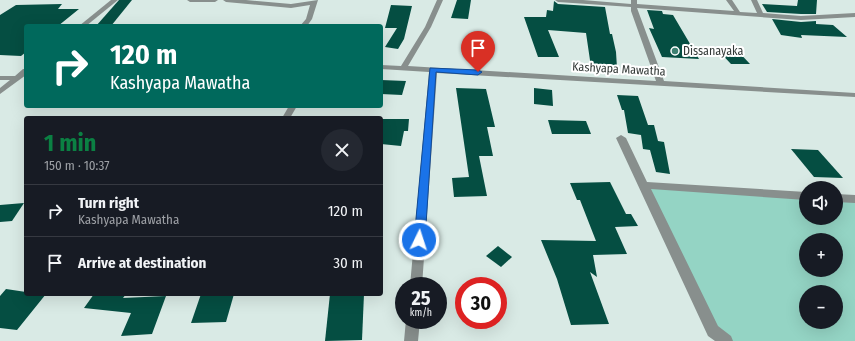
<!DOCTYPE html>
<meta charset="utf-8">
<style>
:root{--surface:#171b24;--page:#242831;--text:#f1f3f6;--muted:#9ea1a6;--line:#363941;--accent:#0b8043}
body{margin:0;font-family:"Fira Sans Condensed",sans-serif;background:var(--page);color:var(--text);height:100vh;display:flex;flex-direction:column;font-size:15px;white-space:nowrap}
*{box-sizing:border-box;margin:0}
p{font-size:13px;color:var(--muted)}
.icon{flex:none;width:22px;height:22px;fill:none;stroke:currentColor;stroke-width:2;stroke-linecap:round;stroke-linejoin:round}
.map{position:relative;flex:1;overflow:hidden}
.details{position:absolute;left:24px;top:116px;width:359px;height:180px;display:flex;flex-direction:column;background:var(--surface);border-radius:4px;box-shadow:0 4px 16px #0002}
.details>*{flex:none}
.top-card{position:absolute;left:24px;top:24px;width:359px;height:84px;border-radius:4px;box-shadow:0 4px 16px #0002;background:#00695c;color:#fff;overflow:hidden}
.buttons{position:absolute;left:799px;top:181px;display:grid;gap:8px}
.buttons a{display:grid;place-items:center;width:44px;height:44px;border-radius:50%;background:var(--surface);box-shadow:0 4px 16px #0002;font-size:20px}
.speed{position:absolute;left:395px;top:277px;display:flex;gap:8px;font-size:20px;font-weight:700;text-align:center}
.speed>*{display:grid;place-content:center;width:52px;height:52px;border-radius:50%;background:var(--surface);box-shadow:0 4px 16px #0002;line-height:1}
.speed small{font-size:10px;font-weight:400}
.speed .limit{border:6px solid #d22;background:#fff;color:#111}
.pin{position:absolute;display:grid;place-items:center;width:34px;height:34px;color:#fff;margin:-41px -17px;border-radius:50% 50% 50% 0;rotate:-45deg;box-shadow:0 0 4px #0007}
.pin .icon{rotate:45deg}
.me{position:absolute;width:44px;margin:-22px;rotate:4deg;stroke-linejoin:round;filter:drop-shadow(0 0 3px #0008)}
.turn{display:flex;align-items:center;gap:14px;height:84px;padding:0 20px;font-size:18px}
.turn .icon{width:52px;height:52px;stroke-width:2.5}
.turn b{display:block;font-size:28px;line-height:34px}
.round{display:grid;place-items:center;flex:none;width:42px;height:42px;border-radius:21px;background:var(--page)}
.headline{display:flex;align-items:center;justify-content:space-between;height:68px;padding:0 20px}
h1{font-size:24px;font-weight:700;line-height:30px;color:var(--accent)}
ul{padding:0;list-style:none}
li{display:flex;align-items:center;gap:12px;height:52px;padding:0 20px;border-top:1px solid var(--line)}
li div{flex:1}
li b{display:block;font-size:15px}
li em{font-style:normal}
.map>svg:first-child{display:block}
.green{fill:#94d4c4;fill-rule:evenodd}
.building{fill:#054e42}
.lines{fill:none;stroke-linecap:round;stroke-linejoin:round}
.minor{fill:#888f8d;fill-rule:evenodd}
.route{fill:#1a73e8;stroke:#114b97}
.poi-dot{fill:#3d8071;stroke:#fff;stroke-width:1.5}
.labels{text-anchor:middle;stroke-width:4;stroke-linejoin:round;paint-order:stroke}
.far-poi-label{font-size:12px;fill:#323836;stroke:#fff;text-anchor:start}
.far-street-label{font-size:12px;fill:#323836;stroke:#fff}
</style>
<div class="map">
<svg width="855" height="341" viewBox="0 0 855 341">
<rect width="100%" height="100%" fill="#d9eae5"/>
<path class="green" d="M643 185 806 196V218H836V198L855 199V341H726L713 331ZM806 240H836V270H806ZM806 292H836V322H806Z"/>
<g class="building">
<polygon points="119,0 132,0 111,26 96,26"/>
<polygon points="457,0 471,0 468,19 451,18"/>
<polygon points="798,0 817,0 816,14 801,14 767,12 762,4 797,6"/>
<polygon points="554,1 558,4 605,7 610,34 612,34 616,52 617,68 591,67 586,33 548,30 559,57 538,57 524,17 546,17 547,10 553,11"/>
<polygon points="62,4 58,9 79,9 58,26 26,26 26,52 21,56 0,55 0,15 16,5"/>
<polygon points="391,5 412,6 404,39 398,49 385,47 397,28 385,28"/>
<polygon points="647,10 662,11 663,14 673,15 699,59 662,57 649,28 654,29"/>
<polygon points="772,19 801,22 816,21 816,24 833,25 847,37 801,35 802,38 781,35"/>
<polygon points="717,49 736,49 750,64 731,64"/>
<polygon points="381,80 406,81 402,95 381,94"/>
<polygon points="456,88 486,89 495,127 487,127 493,156 479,156 487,196 454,197 452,178 469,177"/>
<polygon points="534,88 552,90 553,106 534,104"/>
<polygon points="617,95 638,96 648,125 654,125 658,141 664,142 670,174 656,172 650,150 643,149 641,135 628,133 624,110 622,110"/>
<polygon points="381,119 409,119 408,131 404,131 401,146 381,144"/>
<polygon points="548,120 586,121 591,134 552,134"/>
<polygon points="791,149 818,150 843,178 814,177"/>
<polygon points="610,182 626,214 631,214 638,226 615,227 627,254 593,255 597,277 590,272 609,324 571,325 557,279 541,240 596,241 580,200 577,200 570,183"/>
<polygon points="24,203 12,221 0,222 0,205"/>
<polygon points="498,246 512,257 501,267 486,256"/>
<polygon points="6,289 26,292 26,294 46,294 17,330 0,328 0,296"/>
<polygon points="94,294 126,294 123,298 166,296 152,334 121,336 131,313 84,308"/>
<polygon points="201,294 234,294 226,322 191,323"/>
<polygon points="330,294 364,294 362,340 325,341"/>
</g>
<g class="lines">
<g class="minor">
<polygon points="111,0 118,0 86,26 79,26"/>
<polygon points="187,0 218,0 215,2 190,2"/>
<polygon points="223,0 246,0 291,4 318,0 312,19 307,26 300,26 306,19 310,5 291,8 226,2"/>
<polygon points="437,0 443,0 431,27 408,66 656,81 631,11 631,7 558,2 555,0 583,0 631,4 631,0 637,0 637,4 734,11 726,0 732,0 740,12 757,13 751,0 757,0 763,13 801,16 855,13 855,17 801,20 637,8 664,81 855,93 855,97 437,73 422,286 410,286 429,72 381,69 381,65 401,66 425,27"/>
<polygon points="23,69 26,69 26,75 0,94 0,88 10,80 0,80 0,76 15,76"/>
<polygon points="289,106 297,106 290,118 282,118"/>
<polygon points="621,135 626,138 647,182 806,192 806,200 651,189 718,326 731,336 733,341 715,341 708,336 616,138"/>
<polygon points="836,194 855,195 855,203 836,202"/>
<polygon points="406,320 420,320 418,341 404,341"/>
</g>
</g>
<polygon class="route" points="430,68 478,70 482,72 478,75 436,72 425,240 423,243 419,244 416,243 414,240"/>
<circle class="poi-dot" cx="675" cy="51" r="4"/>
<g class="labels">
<g class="far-poi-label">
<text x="683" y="55">Dissanayaka</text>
</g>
<g class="far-street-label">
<text transform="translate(619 69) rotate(3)" y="4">Kashyapa Mawatha</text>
</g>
</g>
</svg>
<div class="buttons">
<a><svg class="icon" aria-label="sound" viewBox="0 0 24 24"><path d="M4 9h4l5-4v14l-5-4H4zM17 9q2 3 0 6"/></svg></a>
<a>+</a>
<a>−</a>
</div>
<div class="speed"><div>25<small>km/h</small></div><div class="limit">30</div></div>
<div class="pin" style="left:478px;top:72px;background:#d93025"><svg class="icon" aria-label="arrive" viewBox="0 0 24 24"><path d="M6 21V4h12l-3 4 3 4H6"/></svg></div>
<svg class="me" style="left:419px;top:240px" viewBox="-20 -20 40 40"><circle r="17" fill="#1a73e8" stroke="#fff" stroke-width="3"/><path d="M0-11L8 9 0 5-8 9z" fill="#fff"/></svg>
<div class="top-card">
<div class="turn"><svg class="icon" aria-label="right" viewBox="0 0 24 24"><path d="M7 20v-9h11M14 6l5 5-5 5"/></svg><div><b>120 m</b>Kashyapa Mawatha</div></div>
</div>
<section class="details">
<div class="headline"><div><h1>1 min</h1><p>150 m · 10:37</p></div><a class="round"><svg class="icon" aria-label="close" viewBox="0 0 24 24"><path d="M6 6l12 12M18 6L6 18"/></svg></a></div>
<ul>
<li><svg class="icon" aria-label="right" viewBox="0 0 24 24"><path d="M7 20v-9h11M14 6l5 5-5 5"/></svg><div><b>Turn right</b><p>Kashyapa Mawatha</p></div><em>120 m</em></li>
<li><svg class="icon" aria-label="arrive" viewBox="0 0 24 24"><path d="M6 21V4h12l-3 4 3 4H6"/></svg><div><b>Arrive at destination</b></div><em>30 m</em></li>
</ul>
</section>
</div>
